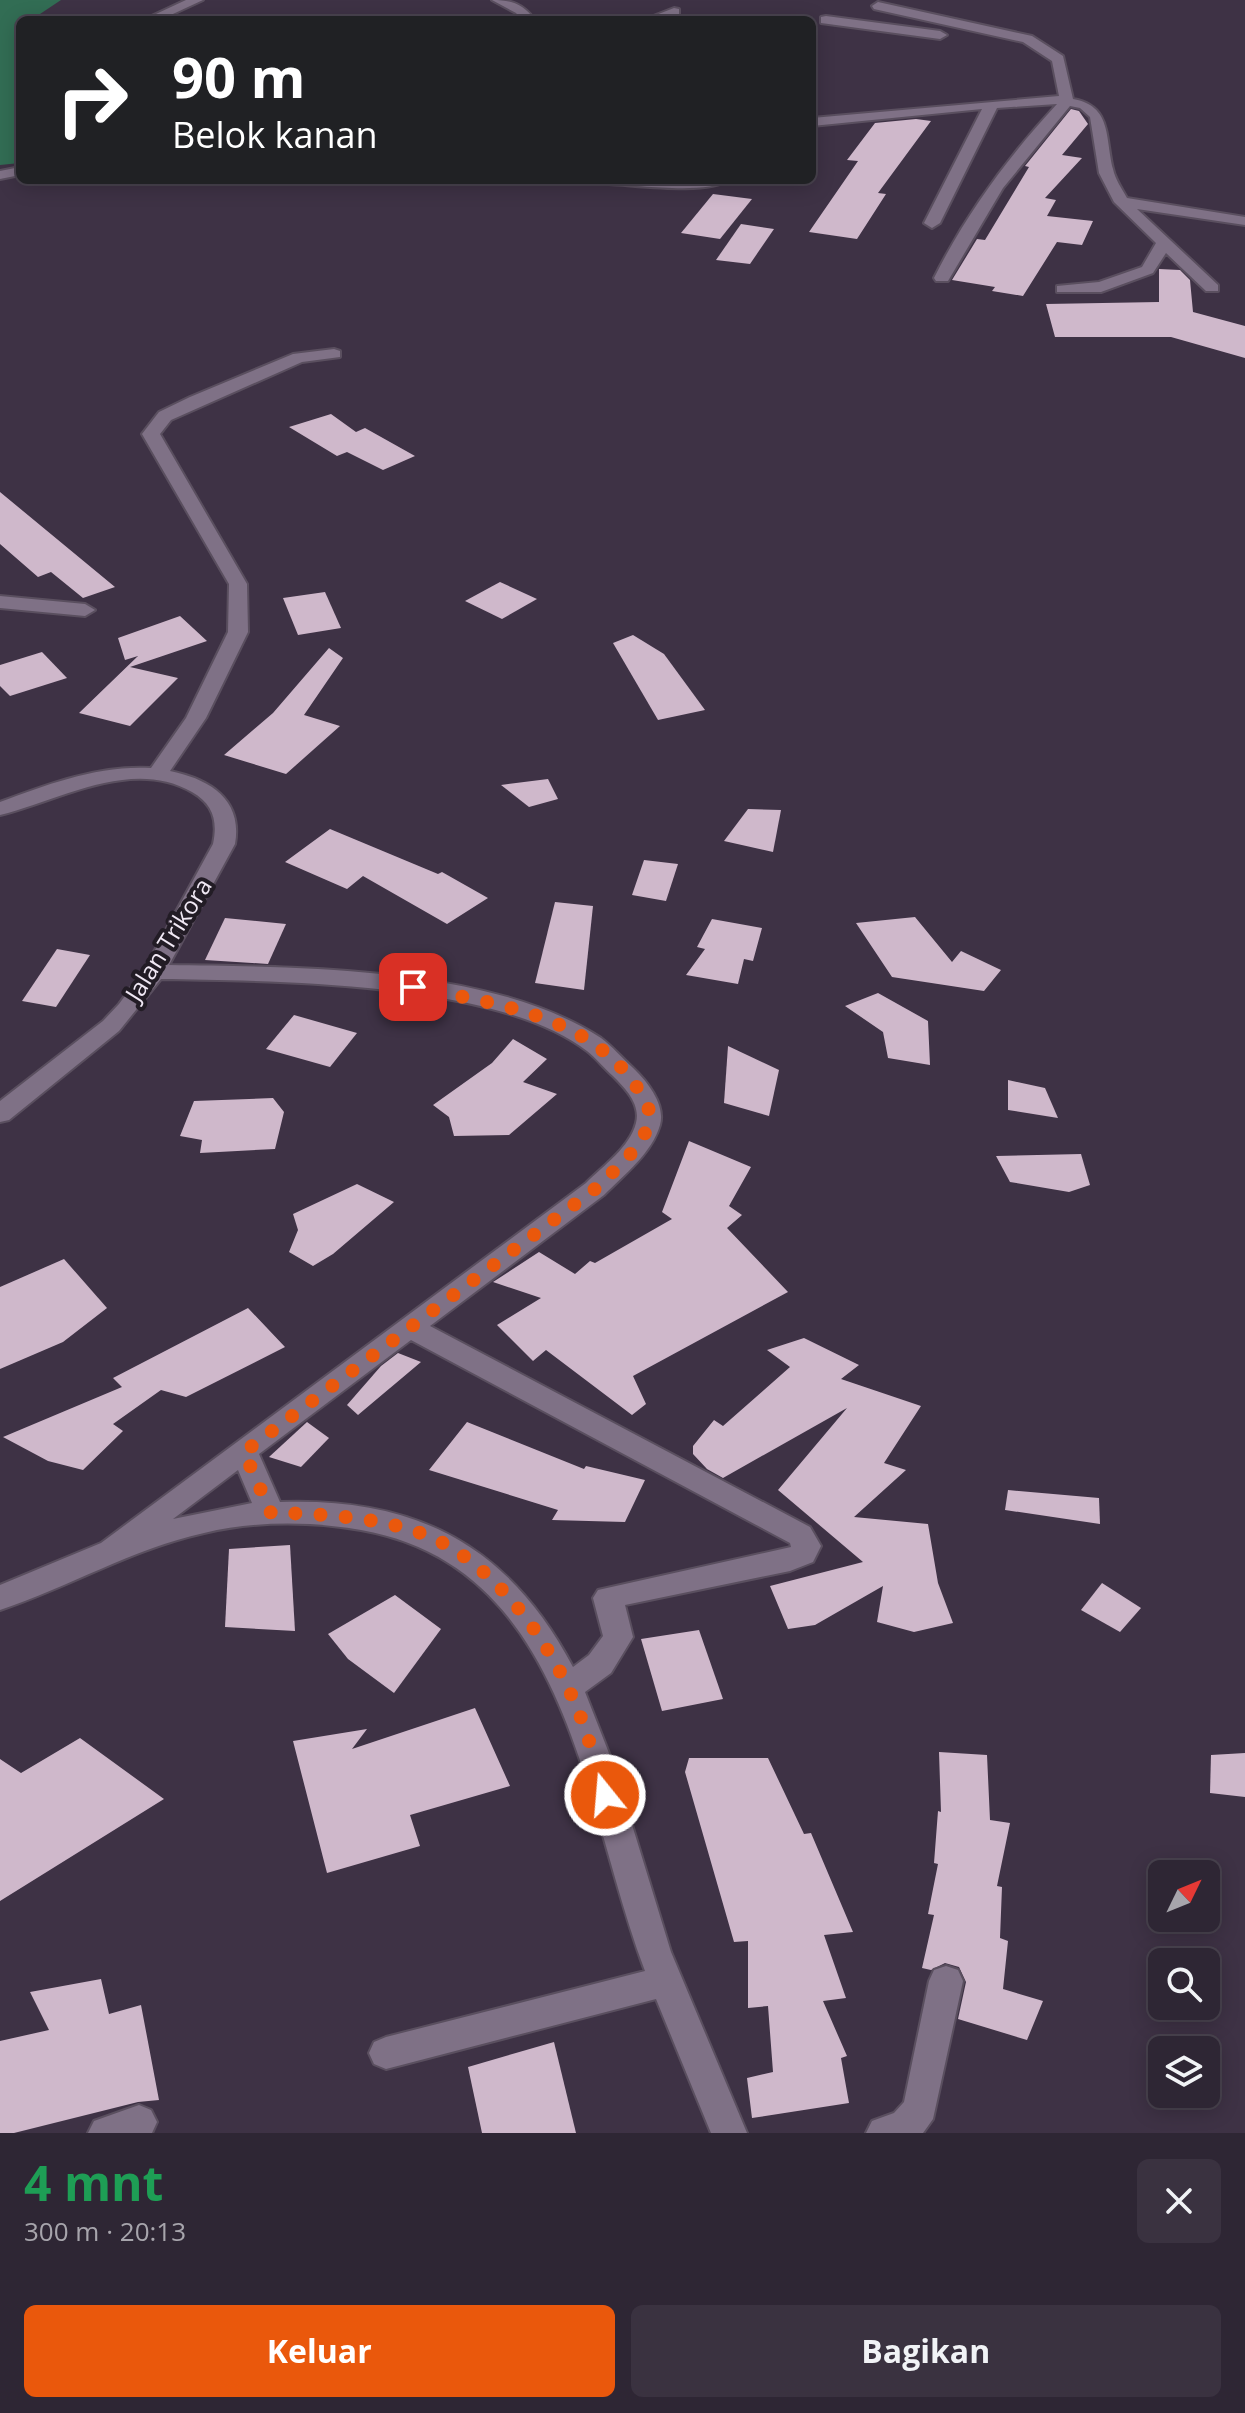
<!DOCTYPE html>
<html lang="id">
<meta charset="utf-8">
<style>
:root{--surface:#2e2634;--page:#3a3240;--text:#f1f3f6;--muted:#a7a5ac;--line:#49434f;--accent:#ea580c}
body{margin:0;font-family:"Open Sans",sans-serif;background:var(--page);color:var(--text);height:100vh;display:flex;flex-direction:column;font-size:30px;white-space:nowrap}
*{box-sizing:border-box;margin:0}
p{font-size:26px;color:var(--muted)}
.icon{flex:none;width:44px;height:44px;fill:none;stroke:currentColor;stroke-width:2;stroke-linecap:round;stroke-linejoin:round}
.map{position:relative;height:2133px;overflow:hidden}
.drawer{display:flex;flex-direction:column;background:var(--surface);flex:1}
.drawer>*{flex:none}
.hud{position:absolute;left:16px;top:16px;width:800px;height:168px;border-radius:12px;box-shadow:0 4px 20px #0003,0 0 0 2px var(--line);background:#202124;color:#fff;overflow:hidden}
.needle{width:52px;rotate:47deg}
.controls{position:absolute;left:1148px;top:1860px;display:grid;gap:16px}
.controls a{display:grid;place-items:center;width:72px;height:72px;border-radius:12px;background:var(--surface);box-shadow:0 4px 20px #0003,0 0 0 2px var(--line);font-size:40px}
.pin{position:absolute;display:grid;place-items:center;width:68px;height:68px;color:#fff;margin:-34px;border-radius:16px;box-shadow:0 4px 12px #0006}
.me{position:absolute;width:88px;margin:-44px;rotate:343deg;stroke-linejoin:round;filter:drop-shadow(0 0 6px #0008)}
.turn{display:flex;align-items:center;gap:28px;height:168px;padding:0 24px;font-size:36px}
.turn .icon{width:104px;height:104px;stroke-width:2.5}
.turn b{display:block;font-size:56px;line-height:68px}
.round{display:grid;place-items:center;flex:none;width:84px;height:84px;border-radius:12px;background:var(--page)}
.head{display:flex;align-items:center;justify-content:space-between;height:136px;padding:0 24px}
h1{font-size:48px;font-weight:700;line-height:60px;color:#1e9e55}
.primary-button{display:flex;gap:16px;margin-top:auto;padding:16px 24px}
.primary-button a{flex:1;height:92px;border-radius:12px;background:var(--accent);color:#fff;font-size:32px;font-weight:700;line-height:92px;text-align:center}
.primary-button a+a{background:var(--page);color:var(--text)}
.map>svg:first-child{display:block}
.green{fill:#326d54}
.building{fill:#cfb8cb}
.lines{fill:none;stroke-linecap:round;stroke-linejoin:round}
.minor-casing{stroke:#5a4f5f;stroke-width:4}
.minor{fill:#7f7186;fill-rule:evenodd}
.route{stroke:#ea580c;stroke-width:14;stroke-dasharray:0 25.2}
.labels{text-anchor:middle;stroke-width:8;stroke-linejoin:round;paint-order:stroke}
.street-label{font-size:24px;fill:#f0e8f4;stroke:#221c25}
</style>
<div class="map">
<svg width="1245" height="2133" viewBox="0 0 1245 2133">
<rect width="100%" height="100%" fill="#3e3245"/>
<polygon class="green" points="0,0 61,0 31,20 20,20 20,163 0,165"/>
<g class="building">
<polygon points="1071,109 1079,111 1088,124 1062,155 1082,158 1045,198 1056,200 1047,216 1093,221 1082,245 1057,242 1023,296 992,291 995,287 952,280 977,239 985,240 1029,167 1025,166"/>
<polygon points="916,119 931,121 878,193 886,194 857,239 809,232 858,161 847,160 875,123"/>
<polygon points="713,194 752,199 720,239 681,233"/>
<polygon points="741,224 774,229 750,264 716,260"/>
<polygon points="1159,269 1180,270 1190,280 1193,312 1245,326 1245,358 1171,337 1055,337 1046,304 1159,302"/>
<polygon points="331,414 356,432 365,428 415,456 383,470 347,452 337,456 289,427"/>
<polygon points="0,492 115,587 83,598 51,572 38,577 0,544"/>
<polygon points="500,582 537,599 502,619 465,601"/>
<polygon points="325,592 341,628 298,635 283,598"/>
<polygon points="180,616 207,641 130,667 178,678 130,726 79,713 138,656 125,660 118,638"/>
<polygon points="633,635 664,654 705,710 658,720 613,643"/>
<polygon points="329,648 343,658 304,715 340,726 286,774 224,755 273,713"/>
<polygon points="42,652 67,678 10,696 0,686 0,665"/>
<polygon points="548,779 558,799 529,807 501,785"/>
<polygon points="748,809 781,810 773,852 724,841"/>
<polygon points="330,829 438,874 442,872 488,898 447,924 363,876 347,889 285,862"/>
<polygon points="644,860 678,864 666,901 632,895"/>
<polygon points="555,902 593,906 584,990 535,983"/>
<polygon points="915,917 952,962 961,951 1001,970 984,991 892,977 856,923"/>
<polygon points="225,918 286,924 268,964 205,960"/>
<polygon points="712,919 762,928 753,961 744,959 738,984 686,975 705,949 697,947"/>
<polygon points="57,949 90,955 56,1007 22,1001"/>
<polygon points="878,993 928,1021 930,1065 888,1058 883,1032 845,1006"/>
<polygon points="294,1015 357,1033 330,1067 266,1049"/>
<polygon points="513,1039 547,1059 523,1082 557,1094 509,1135 454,1136 449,1117 433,1105 492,1063"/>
<polygon points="728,1046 779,1070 769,1116 724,1103"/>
<polygon points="1008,1080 1045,1088 1058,1118 1008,1110"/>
<polygon points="273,1098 284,1112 275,1149 200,1153 202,1140 180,1136 194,1101"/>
<polygon points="689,1141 751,1167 729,1206 742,1215 727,1228 788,1292 633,1376 646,1404 632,1415 546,1350 533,1361 497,1325 541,1298 493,1282 539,1252 575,1274 590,1261 595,1263 672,1219 662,1212"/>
<polygon points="1081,1154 1090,1185 1069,1192 1010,1182 996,1156"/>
<polygon points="357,1184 394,1202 333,1254 313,1266 289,1252 298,1230 293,1214"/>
<polygon points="64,1259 107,1308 63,1342 0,1369 0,1287"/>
<polygon points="248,1308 285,1347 186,1397 161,1390 113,1424 123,1431 83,1470 48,1461 3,1437 122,1387 113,1378"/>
<polygon points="804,1338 859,1365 841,1379 921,1406 884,1463 906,1470 854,1517 928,1524 938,1583 953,1623 914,1632 877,1622 883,1586 815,1625 788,1629 770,1586 863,1562 778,1490 847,1408 723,1478 707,1469 693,1454 693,1446 714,1420 723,1426 790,1367 767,1350"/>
<polygon points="398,1353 421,1362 358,1415 347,1405 381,1366"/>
<polygon points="307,1422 329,1438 301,1467 269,1457"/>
<polygon points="467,1422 584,1469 586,1466 645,1480 625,1522 552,1520 558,1510 429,1470"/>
<polygon points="1008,1490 1099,1498 1100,1524 1005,1510"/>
<polygon points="290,1545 295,1631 225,1627 229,1549"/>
<polygon points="1102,1583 1141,1608 1120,1632 1081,1610"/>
<polygon points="395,1595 441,1629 394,1693 348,1659 328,1634"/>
<polygon points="699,1630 723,1699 662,1711 641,1639"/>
<polygon points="475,1708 510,1786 410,1815 420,1846 327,1873 293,1741 367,1729 352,1749"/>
<polygon points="80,1738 164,1799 0,1901 0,1759 21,1773"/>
<polygon points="939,1752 987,1755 990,1820 1010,1823 997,1886 1002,1887 1000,1938 1008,1941 1003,1989 1043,2001 1027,2040 958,2019 966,1982 959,1967 945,1963 931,1970 922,1968 934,1915 928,1914 938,1864 934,1863 938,1811 941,1812"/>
<polygon points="1245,1753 1245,1797 1210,1793 1211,1755"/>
<polygon points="689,1758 768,1758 804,1834 811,1833 853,1932 824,1935 846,1998 823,2001 847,2056 841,2058 849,2103 752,2118 747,2078 773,2072 768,2006 748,2008 748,1941 734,1942 685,1772"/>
<polygon points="101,1979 109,2014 141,2005 159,2100 138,2102 14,2133 0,2133 0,2041 49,2030 30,1992"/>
<polygon points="554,2042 576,2133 482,2133 468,2067"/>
</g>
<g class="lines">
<defs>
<g id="minor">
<polygon points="186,0 203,0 160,20 143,20"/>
<path d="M492 0C512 0 523 4 535 20H522L516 13Z"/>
<path d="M878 2 1032 36 1063 56 1073 99C1112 106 1105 137 1113 169 1115 179 1122 189 1127 198L1245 217V225L1137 209 1218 285V291H1206L1166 253 1153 273 1101 292H1057V286L1099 282 1142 267 1156 243 1114 202 1099 173 1090 117 1080 108 1070 106 1003 188 948 281H936L934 278C966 214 1008 157 1057 104L997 108 940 223 932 228 924 223 982 109 812 126V118L1059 96 1052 61 1023 42 874 9 872 6Z"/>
<polygon points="674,8 679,9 679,15 662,20 643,20"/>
<polygon points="826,16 940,31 947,35 940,39 821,23 821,17"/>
<polygon points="20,167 20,175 0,179 0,171"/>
<path d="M602 180H728C709 195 635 185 609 184Z"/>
<path d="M334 349 340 351V357L302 362 171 420 160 434 247 584 248 632 206 718 170 771C209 779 243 799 235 844L169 965C298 967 491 966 601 1038 612 1046 622 1058 632 1067 646 1080 666 1104 660 1125 652 1153 624 1175 604 1195L430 1326 810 1527 821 1546 813 1562 790 1571 625 1605 633 1637 611 1673 585 1692 614 1766 671 1952 747 2133H711L656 1999 386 2069 374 2064 369 2053 374 2042 386 2037 645 1971C583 1809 571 1567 361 1530 309 1521 255 1521 204 1533 132 1549 69 1587 0 1610V1585L101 1543 586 1183C603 1166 630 1147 636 1123 641 1104 625 1088 613 1076 604 1068 596 1058 587 1051 496 981 274 981 161 979L119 1031 9 1120 0 1122V1101L103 1021 119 1004 144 970 213 844C218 821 213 804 192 792 131 757 59 801 0 815V802C48 784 99 765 151 768L186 718 228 632 229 584 142 434 159 412 190 397 293 354ZM411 1340 790 1543 791 1547 598 1590 593 1598 603 1636 589 1655 573 1667C509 1546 417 1497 280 1502L259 1454ZM238 1470 252 1503 173 1519Z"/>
<polygon points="0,596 85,604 95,610 85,616 0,608"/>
<polygon points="946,1966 958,1970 963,1981 933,2119 923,2133 866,2133 872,2121 894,2113 904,2102 929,1981 934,1970"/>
<polygon points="139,2105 151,2110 157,2122 152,2133 88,2133 94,2121"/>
</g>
</defs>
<use href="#minor" class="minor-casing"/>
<use href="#minor" class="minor"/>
</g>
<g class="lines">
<path class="route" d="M413 987C491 1003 585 1014 634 1083 642 1095 652 1107 649 1122 643 1148 612 1172 595 1189L244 1452 271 1513C320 1513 395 1518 439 1541 503 1574 553 1647 579 1713 590 1739 596 1768 605 1795"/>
</g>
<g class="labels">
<g class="street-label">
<text transform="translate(169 940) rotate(-58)" y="8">Jalan Trikora</text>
</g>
</g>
</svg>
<div class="controls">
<a><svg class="needle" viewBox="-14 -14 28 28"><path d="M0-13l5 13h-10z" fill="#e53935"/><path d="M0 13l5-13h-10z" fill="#a7a5ac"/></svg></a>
<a><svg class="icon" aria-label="search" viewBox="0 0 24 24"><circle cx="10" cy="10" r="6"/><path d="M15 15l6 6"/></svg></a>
<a><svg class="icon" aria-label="layers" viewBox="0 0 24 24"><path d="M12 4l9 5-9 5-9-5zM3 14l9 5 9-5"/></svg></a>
</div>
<div class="pin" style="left:413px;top:987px;background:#d93025"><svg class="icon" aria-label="arrive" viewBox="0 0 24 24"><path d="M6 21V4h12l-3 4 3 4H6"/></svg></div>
<svg class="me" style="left:605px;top:1795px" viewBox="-20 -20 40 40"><circle r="17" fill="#ea580c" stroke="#fff" stroke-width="3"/><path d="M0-11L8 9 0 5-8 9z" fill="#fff"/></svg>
<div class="hud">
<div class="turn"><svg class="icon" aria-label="right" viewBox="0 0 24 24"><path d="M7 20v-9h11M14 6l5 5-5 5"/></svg><div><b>90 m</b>Belok kanan</div></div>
</div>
</div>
<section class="drawer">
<div class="head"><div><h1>4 mnt</h1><p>300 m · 20:13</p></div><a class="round"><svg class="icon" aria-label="close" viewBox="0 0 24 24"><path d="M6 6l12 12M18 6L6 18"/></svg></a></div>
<div class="primary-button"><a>Keluar</a><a>Bagikan</a></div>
</section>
